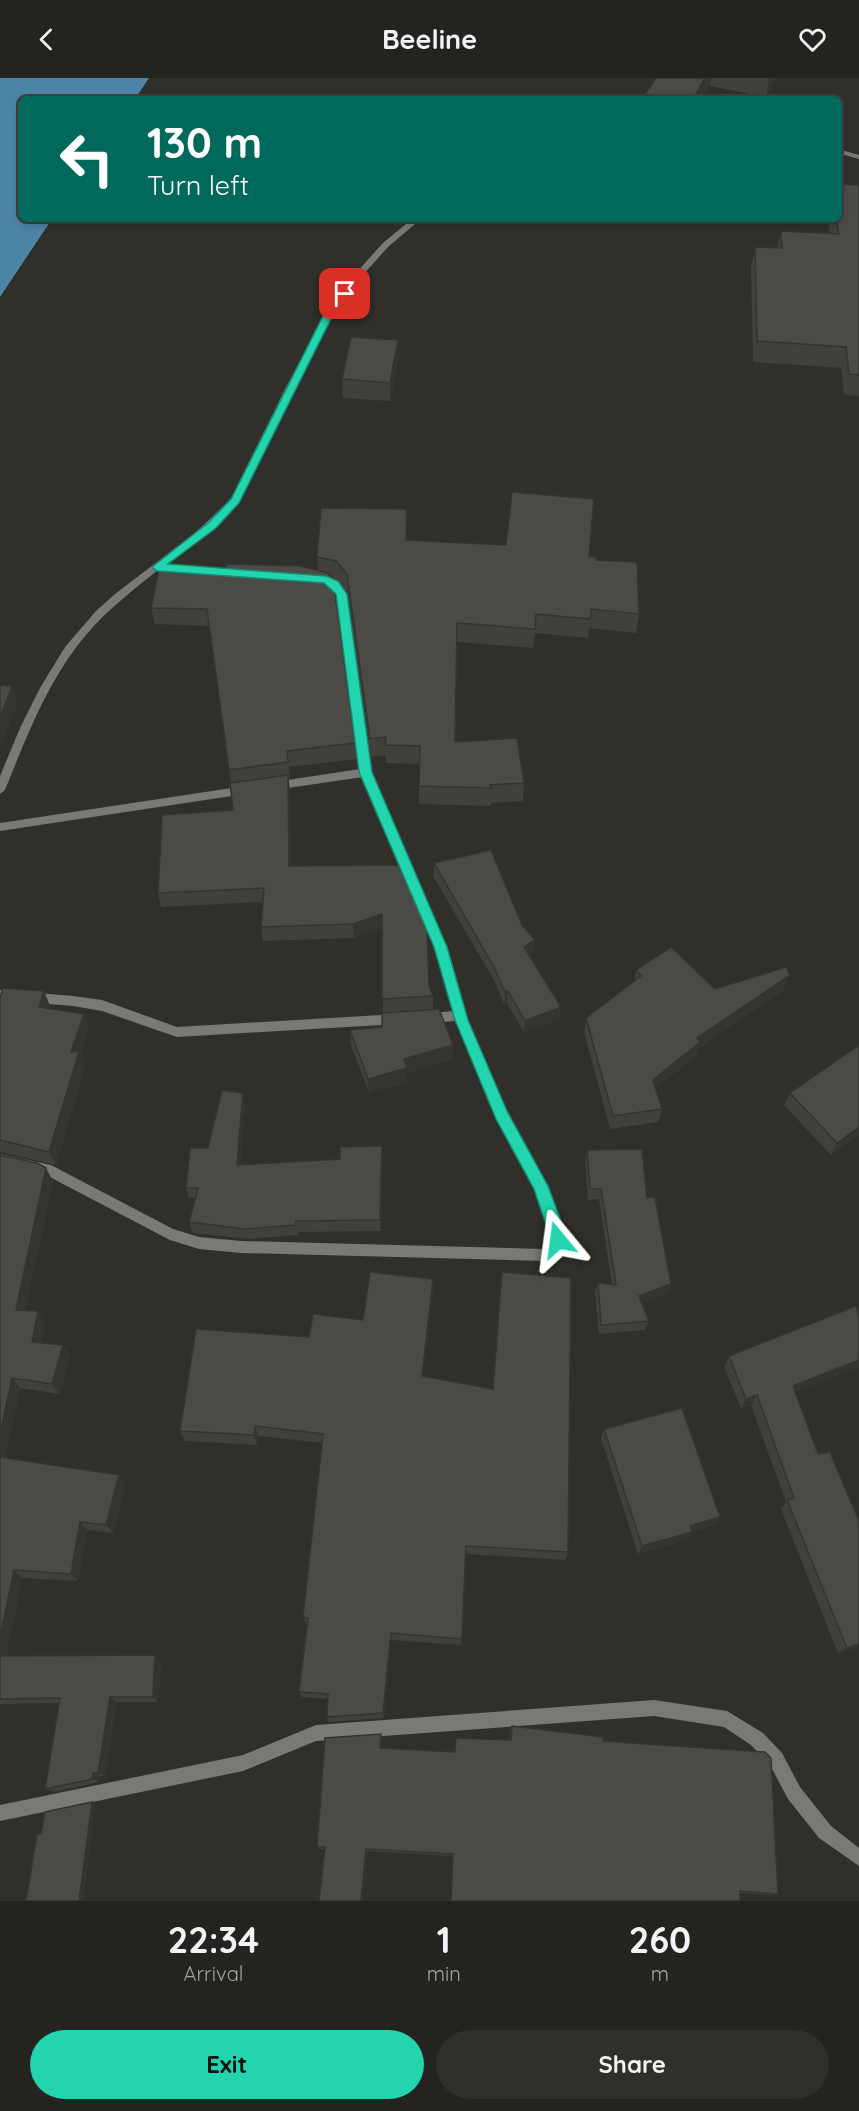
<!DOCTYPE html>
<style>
:root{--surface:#25231f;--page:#312f2c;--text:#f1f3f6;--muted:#a3a4a4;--line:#42403d;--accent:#22d5af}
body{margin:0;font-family:Quicksand,sans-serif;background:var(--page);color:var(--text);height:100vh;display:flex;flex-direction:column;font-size:22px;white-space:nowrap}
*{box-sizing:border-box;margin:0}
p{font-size:20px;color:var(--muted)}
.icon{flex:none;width:33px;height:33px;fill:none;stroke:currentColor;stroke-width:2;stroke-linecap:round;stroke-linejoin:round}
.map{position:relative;height:1823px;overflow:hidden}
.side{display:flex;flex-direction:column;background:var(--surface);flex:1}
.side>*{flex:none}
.banner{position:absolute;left:18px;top:18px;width:824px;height:126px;border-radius:9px;box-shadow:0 3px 9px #0003,0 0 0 2px var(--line);background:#00695c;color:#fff;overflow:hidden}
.pin{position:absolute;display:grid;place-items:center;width:51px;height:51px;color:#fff;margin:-26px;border-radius:12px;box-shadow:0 3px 9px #0006}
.me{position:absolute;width:66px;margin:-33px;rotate:344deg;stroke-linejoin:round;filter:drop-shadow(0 0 4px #0008)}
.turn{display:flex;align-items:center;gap:21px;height:126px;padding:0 30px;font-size:27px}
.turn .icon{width:78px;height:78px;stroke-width:2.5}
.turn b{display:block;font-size:42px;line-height:51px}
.eta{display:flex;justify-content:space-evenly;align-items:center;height:102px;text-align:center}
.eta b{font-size:36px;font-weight:700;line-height:42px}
.button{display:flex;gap:12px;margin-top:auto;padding:12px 30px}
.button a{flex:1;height:69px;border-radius:36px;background:var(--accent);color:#111;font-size:24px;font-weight:700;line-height:69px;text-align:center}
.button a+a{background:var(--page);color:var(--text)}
header{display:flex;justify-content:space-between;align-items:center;height:78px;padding:0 30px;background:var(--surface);font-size:27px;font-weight:700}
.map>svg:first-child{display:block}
.water{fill:#4c84a8}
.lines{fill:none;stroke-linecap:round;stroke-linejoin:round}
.street{fill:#7a7976;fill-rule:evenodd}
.wall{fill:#41403a}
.shaded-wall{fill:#353430}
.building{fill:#4c4a44;stroke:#353430;stroke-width:1.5}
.route{fill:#22d5af;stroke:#168a72;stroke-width:1.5}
</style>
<header><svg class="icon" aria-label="back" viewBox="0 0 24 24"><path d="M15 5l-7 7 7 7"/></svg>Beeline<svg class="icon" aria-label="heart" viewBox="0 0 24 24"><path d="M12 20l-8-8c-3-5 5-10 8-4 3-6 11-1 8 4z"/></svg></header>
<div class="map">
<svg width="859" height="1823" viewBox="0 0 859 1823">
<rect width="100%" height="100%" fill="#312f29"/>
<polygon class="water" points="0,0 149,0 135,21 21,21 21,141 52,141 0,219"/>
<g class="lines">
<g class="street">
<polygon points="838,71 859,77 859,81 838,75"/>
<path d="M412 141H421L389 168 361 199 337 232 294 309 238 425 201 459 166 486 230 491 235 494 233 496 158 492C133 512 107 532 86 557 48 602 27 658 5 712L0 716V698L20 650 40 610 65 569 96 533 115 516 195 455 231 421 286 309 329 232 355 196 383 165Z"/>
<polygon points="319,498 337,504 346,515 371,694 446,869 468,942 506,1034 547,1108 565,1156 559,1177 545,1183 241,1175 199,1171 170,1162 44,1096 0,1088 0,1076 51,1087 173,1151 199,1159 241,1163 544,1171 548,1169 551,1156 534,1110 495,1036 456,943 427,945 423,944 421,940 423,936 453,933 434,869 363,699 274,712 269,708 274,704 360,691 336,516 331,508 316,503 314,501"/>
<polygon points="245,708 250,712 245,716 0,753 0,745"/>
<polygon points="0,912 73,918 102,922 177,949 398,936 402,937 404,941 402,945 398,946 177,959 102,933 73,928 0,922"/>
<polygon points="654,1622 727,1633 763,1655 782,1675 800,1709 831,1748 859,1770 859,1788 819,1760 788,1721 770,1687 751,1667 724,1649 654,1638 316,1663 243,1693 0,1743 0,1727 243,1677 316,1647"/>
</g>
</g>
<g class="wall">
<polygon points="656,0 776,0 766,19 710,8"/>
<polygon points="859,107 859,318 844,317 841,290 753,284 751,190 755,169 777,170 781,153 830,155 828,141 838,141"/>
<polygon points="398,262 399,280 390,323 343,320 342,301"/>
<polygon points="407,431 407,462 589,479 596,482 639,536 636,555 589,550 588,560 535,555 533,570 457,564 455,664 524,705 523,723 491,725 491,728 419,726 419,686 386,685 386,677 371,679 348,515 337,502 333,501 355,665 356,681 289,689 290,699 288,700 290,712 291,788 403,787 429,908 433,918 433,932 453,967 453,981 407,995 407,1004 369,1015 351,967 350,952 382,949 383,935 382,850 354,860 263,863 261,849 263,824 161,829 158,815 233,732 231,705 210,548 155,546 151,530 225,493 318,492 317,479"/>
<polygon points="434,785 522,847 534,875 530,877 561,929 559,941 524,954 507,925 504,926 494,902 433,798"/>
<polygon points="636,892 715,911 784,912 699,970 696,978 655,1011 662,1031 658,1044 610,1051 584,954 586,940 634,904"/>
<polygon points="44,913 50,928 49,931 84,936 89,950 81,977 85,988 56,1087 0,1074 0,919"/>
<polygon points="859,967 859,1056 831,1077 784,1027 790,1015"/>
<polygon points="245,1027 240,1087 340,1081 382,1068 383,1080 381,1153 298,1154 298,1157 249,1161 193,1155 189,1144 195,1120 189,1120 186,1110 208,1070"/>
<polygon points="587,1072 647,1120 671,1206 668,1215 642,1225 649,1243 645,1252 599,1256 595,1214 598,1205 612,1206 599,1121 588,1122 585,1082"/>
<polygon points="0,1077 53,1103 25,1233 45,1245 41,1265 70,1278 59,1316 20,1310 5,1380 125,1406 113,1455 87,1452 78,1503 22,1500 6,1578 161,1583 158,1624 117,1624 105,1698 100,1698 99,1704 53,1714 45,1711 59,1625 0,1626"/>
<polygon points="502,1194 568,1474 565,1482 466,1476 461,1567 391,1562 384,1640 329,1644 327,1639 328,1621 302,1619 299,1614 307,1546 306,1546 303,1539 322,1365 259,1358 257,1367 185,1363 180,1353 309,1259 363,1242 433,1201 433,1213 423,1298 493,1311"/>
<polygon points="729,1278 795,1315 818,1376 859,1443 859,1569 838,1575 781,1431 786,1424 751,1327 741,1330 724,1289"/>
<polygon points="604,1351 720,1439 715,1447 692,1454 687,1462 638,1476 601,1360"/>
<polygon points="512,1648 603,1663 778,1816 771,1817 740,1815 452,1778 368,1773 363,1823 319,1823 325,1771 319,1771 317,1769 381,1656 382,1660 381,1670 455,1674 509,1662 510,1652"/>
</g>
<g class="shaded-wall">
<polygon points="705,0 711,0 710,8 703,21 693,21"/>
<polygon points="769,0 776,0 766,19"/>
<polygon points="398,262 399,280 390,323 390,305"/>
<polygon points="12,608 18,625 1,668 0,665 0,640"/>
<polygon points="288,697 290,712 291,803 289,788"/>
<polygon points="382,836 383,850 354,860 353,846"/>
<polygon points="535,862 534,875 523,881 524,869"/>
<polygon points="790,897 784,912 699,970 696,978 649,1016 653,1002 697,960"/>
<polygon points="44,913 50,928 45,944 39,929"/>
<polygon points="508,913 507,925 504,926 505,914"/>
<polygon points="561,929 559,941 524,954 525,943"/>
<polygon points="84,936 89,950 81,977 85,988 56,1087 49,1074 71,974"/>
<polygon points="453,967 453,981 407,995 407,1004 369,1015 368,1001 404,981"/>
<polygon points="243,1015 245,1027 239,1098 237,1087"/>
<polygon points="859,1049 859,1056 831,1077 837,1065"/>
<polygon points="382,1068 383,1080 381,1153 380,1142"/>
<polygon points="46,1090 53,1103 23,1243 16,1232"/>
<polygon points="433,1201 433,1213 422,1309 422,1298"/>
<polygon points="671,1206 668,1215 636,1227 639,1218"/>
<polygon points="38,1233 45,1245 39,1274 32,1264"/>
<polygon points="63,1267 70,1278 59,1316 52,1306"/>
<polygon points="859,1282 859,1289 786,1318 793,1308"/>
<polygon points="12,1300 20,1310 4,1387 0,1383 0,1356"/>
<polygon points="757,1317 751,1327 741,1330 746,1321"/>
<polygon points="255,1348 259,1358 257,1367 254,1357"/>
<polygon points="119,1397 125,1406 113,1455 106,1447"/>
<polygon points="720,1439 715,1447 687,1456 692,1454 687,1462 638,1476 642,1468 690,1448"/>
<polygon points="80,1444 87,1452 78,1503 71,1496"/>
<polygon points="14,1492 22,1500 5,1584 0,1581 0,1559"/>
<polygon points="391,1555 391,1562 384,1640 383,1635"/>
<polygon points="859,1566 859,1569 838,1575 847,1570"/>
<polygon points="155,1577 161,1583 158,1624 153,1619"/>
<polygon points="110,1619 117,1624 105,1698 98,1695"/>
<polygon points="93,1695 100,1698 99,1704 92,1701"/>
<polygon points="92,1724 96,1726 83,1823 79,1823"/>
<polygon points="366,1771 368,1773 363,1823 361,1823"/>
</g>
<g class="building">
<polygon points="656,0 705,0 693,21 642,21"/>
<polygon points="838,106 859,107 859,297 849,296 846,269 757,263 755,169 782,170 781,153 839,156 836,141 838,141"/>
<polygon points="351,259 398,262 390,305 342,301"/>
<polygon points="512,414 594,421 589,479 596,479 596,482 637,484 639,536 591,531 590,541 536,536 535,551 457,545 455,664 517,660 524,705 490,707 492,710 419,708 420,668 385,667 386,659 370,661 347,496 336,483 317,479 321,430 407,431 406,462 506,467"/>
<polygon points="226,486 300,488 328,495 333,500 355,665 287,673 288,684 229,692 207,531 151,530 159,491 225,493"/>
<polygon points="0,607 12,608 0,640"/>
<polygon points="288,697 289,788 403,787 427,845 429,908 433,918 382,921 382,836 353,846 261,849 264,810 158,815 162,737 233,732 230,705"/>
<polygon points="491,772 522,847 535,862 524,869 561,929 525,943 508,913 505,914 494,889 434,785"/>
<polygon points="671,869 715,911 786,889 790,897 697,960 700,964 653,1002 662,1031 613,1038 586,940 641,898 636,892"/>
<polygon points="3,910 44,913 39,929 84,936 71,974 79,973 49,1074 0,1062 0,919"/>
<polygon points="439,931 453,967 404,981 407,990 368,1001 350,952 382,949 382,935"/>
<polygon points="859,967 859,1049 837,1065 790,1015"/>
<polygon points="222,1012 243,1015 237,1087 340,1081 340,1069 382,1068 380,1142 296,1143 296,1147 246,1151 189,1144 198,1110 186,1110 190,1070 208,1070"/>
<polygon points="642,1071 647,1120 655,1119 671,1206 639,1218 649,1243 601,1247 598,1205 616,1207 601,1111 590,1111 587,1072"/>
<polygon points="0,1077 37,1085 46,1090 16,1232 38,1233 32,1264 63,1267 52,1306 12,1300 0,1356"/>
<polygon points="370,1194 433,1201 422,1298 493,1311 502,1194 571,1200 568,1474 466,1468 462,1561 391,1555 383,1635 327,1639 328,1616 299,1614 308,1540 303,1539 323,1356 255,1348 254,1357 180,1353 196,1251 309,1259 313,1236 363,1242"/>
<polygon points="856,1228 859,1238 859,1282 793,1308 818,1376 830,1374 859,1443 859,1566 847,1570 787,1422 794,1420 757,1317 746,1321 729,1278"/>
<polygon points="682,1330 720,1439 690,1448 692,1454 642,1468 604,1351"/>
<polygon points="0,1379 119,1397 106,1447 80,1444 71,1496 14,1492 0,1559"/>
<polygon points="155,1577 153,1619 110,1619 98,1695 93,1695 92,1701 45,1711 60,1620 0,1621 0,1578"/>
<polygon points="512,1648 603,1659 603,1663 765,1674 771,1680 778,1816 740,1813 740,1823 451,1823 453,1776 366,1771 361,1823 319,1823 325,1769 317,1769 325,1660 381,1656 380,1670 455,1674 456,1660 511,1662"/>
<polygon points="92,1724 79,1823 26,1823 37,1756 41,1756 45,1734"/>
</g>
<polygon class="route" points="342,214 350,216 334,235 239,425 216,450 168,486 326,498 338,503 347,516 372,694 447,869 468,942 507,1033 548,1108 566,1156 564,1168 558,1170 553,1168 534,1111 496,1041 455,942 434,869 359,694 336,516 324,505 157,493 152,489 208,445 231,421 325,234"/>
</svg>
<div class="pin" style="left:345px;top:216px;background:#d93025"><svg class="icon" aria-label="arrive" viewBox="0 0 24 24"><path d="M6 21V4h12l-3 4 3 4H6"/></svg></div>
<svg class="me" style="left:558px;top:1162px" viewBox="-20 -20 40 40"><path d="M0-17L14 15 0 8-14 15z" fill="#22d5af" stroke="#fff" stroke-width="4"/></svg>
<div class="banner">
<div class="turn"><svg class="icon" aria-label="left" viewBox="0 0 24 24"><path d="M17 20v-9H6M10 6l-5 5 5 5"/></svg><div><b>130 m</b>Turn left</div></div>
</div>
</div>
<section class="side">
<div class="eta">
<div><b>22:34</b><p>Arrival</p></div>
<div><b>1</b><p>min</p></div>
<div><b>260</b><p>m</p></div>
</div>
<div class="button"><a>Exit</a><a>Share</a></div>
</section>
